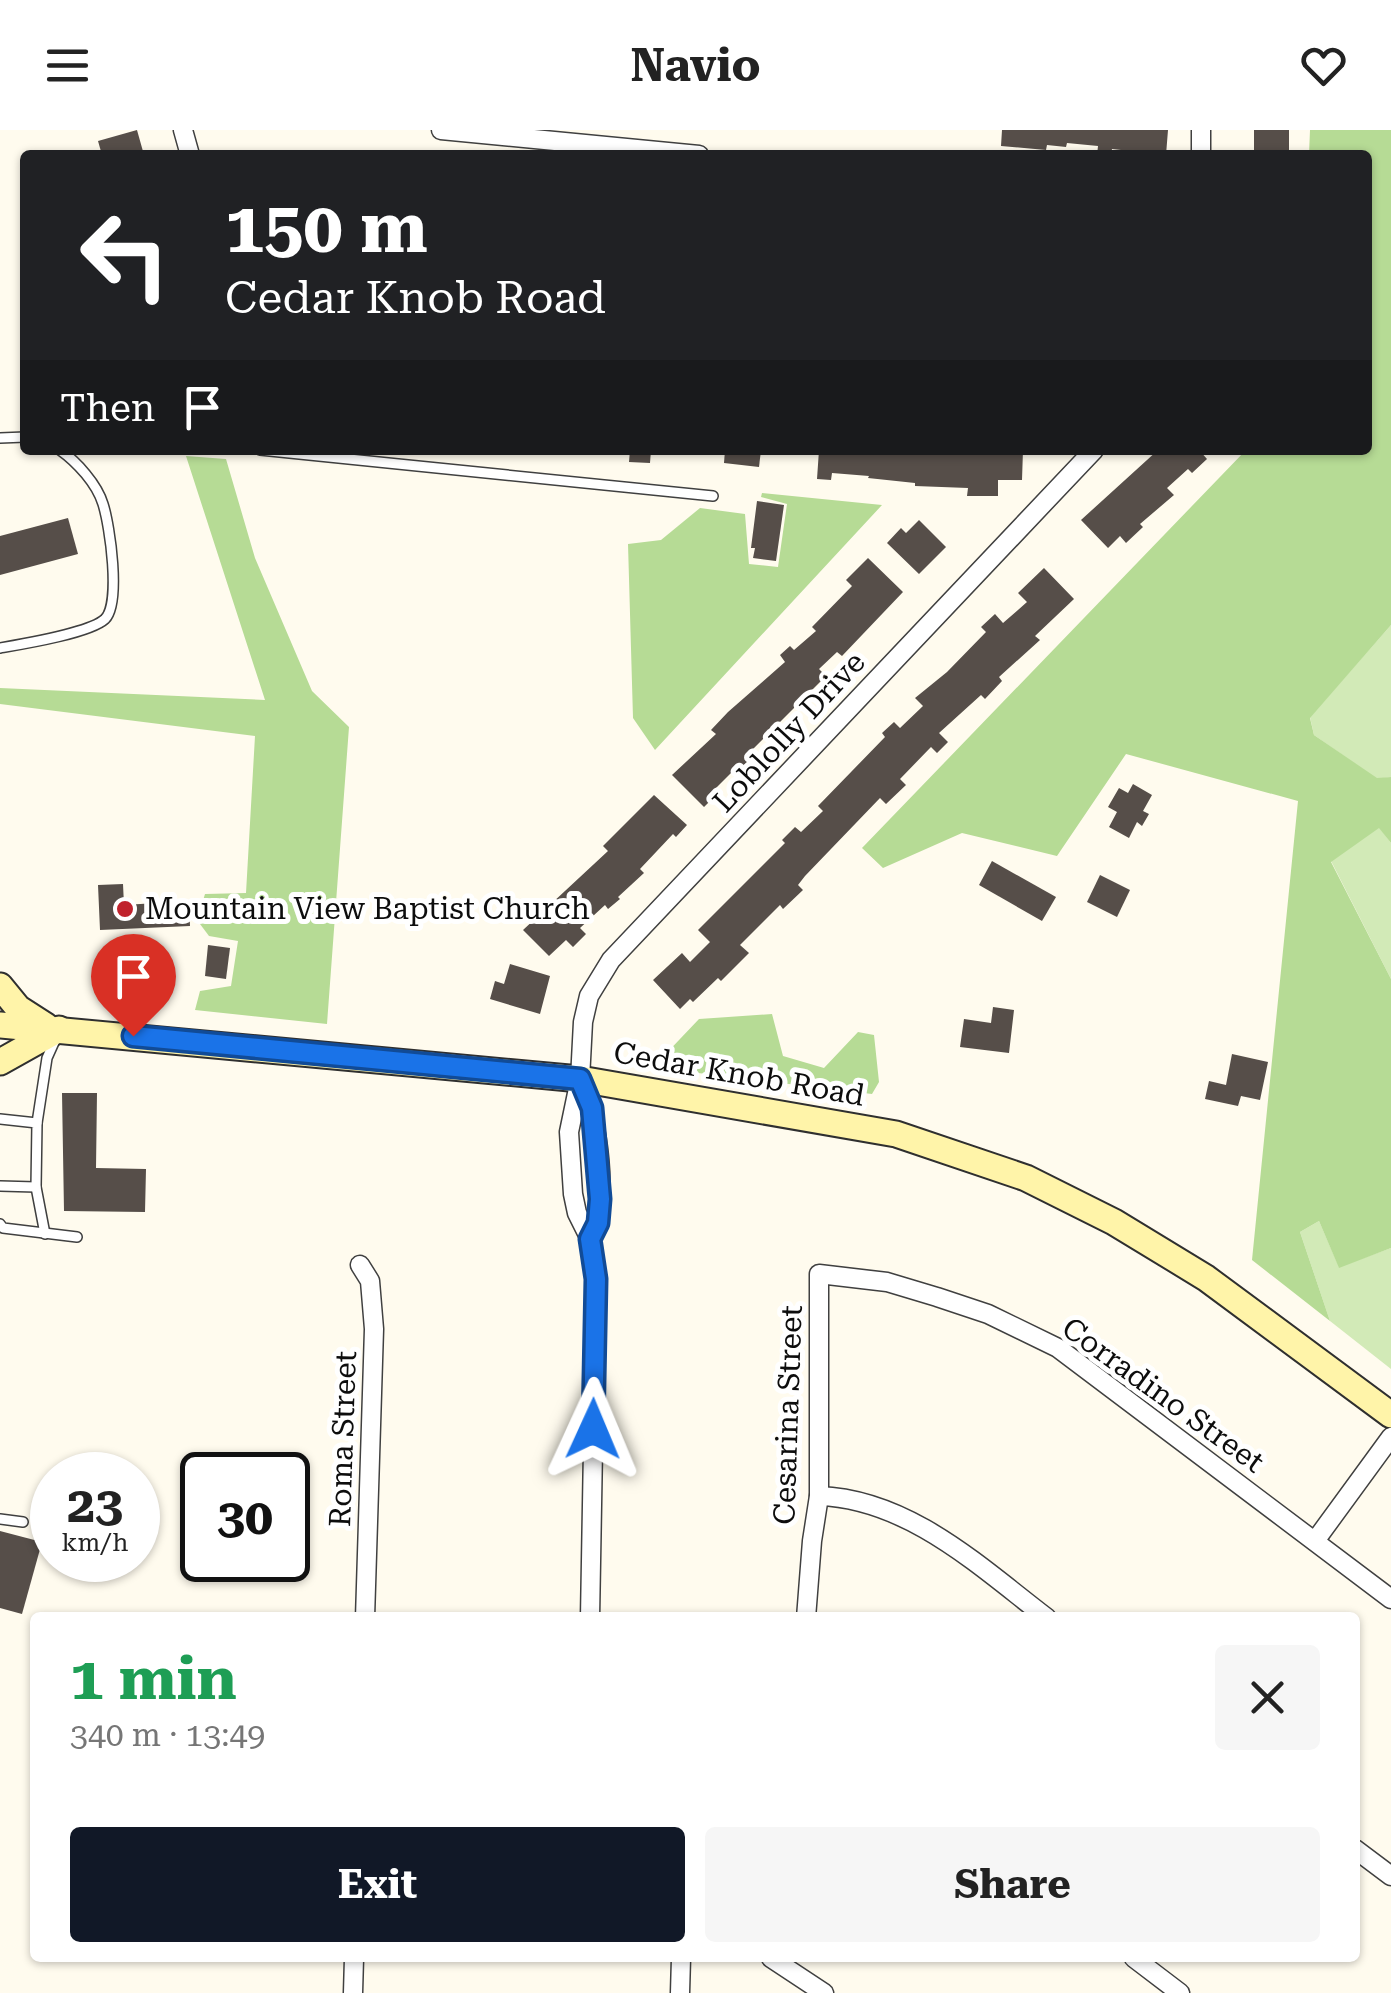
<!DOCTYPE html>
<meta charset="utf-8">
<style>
:root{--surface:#fff;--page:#f6f6f6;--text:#222;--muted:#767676;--accent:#111827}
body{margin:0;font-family:"Roboto Serif",serif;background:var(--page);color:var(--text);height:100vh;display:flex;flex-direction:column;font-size:38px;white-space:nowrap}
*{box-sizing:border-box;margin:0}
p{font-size:32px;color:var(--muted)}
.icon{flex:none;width:55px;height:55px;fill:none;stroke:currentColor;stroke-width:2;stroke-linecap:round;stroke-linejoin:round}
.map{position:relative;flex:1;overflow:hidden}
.drawer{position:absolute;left:30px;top:1482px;width:1330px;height:350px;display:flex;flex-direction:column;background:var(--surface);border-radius:10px;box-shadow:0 2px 8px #0004}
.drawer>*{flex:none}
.banner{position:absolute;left:20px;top:20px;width:1352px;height:305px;border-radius:10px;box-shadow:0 2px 8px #0004;background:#202124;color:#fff;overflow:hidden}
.speed{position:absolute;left:30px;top:1322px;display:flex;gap:20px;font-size:50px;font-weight:700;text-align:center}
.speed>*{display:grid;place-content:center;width:130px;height:130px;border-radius:50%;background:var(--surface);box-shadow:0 2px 8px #0004;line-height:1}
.speed small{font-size:25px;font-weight:400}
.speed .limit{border:5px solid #111;border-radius:15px;background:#fff;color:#111}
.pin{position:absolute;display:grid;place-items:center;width:85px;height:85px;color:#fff;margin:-102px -42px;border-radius:50% 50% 50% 0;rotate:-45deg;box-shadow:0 0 10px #0007}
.pin .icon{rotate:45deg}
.me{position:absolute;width:110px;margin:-55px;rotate:1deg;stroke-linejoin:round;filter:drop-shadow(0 0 8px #0008)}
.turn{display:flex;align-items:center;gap:35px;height:210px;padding:0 40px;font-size:45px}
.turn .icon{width:130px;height:130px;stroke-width:2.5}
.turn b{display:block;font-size:70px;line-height:85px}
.then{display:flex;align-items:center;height:95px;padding:0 40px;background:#0003;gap:20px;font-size:38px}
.round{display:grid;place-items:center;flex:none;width:105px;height:105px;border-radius:10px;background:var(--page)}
.headline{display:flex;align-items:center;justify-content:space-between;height:170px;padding:0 40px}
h1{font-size:60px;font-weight:700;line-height:75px;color:#1e9e55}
.button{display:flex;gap:20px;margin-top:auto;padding:20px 40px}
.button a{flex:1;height:115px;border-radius:10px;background:var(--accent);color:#fff;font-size:40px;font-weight:700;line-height:115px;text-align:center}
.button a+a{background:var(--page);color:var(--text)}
header{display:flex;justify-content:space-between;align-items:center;height:130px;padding:0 40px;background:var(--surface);font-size:45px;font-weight:700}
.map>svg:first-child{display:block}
.green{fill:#d2eab7}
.forest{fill:#b6db95}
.building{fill:#564e49}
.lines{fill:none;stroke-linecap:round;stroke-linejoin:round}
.lane-casing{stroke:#404040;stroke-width:12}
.street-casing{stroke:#404040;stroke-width:21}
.secondary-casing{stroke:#2f2f2f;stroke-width:29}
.lane{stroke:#fff;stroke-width:9}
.street{stroke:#fff;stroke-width:18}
.secondary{stroke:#fff4a9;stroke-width:25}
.route-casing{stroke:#114b97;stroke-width:25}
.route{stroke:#1a73e8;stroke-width:18}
.poi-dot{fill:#c0222d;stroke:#fff;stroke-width:4}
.labels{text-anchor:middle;stroke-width:10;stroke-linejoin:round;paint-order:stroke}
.street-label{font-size:30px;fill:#0d0d0d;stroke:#fff}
.poi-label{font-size:30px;fill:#0d0d0d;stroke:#fff;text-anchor:start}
</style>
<header><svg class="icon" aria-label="menu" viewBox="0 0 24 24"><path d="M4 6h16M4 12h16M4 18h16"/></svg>Navio<svg class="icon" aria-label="heart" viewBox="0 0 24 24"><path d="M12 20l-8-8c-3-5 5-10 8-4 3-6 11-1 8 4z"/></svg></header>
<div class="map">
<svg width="1391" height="1863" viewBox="0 0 1391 1863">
<rect width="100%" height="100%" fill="#fffbee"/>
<g class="green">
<polygon points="1391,495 1391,647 1377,649 1314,605 1310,587"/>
<polygon points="1379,697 1391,713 1391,849 1331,731"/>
<polygon points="1319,1091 1339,1137 1391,1118 1391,1239 1330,1191 1300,1102"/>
</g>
<g class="forest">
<polygon points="1310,0 1391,0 1391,495 1310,588 1314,605 1377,648 1391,647 1391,713 1379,698 1331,732 1391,849 1391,1118 1339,1138 1319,1091 1300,1102 1330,1191 1252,1130 1298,671 1126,624 1057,726 962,703 883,738 862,718 1246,320 1368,320 1368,25 1309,25"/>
<polygon points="186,326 226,329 255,428 312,561 349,597 327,894 195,880 200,861 231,856 238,811 209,806 197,790 205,764 246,763 255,606 0,574 0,558 265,570"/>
<polygon points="762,363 882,375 655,620 633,588 628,414 661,410 700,378 745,384 749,434 778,437 787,374 761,367"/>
<polygon points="772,884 783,926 824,938 858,902 874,905 879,952 872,964 665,939 660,930 699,889"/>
</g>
<g class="building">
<polygon points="137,0 144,25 102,25 98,11"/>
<polygon points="1002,0 1168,0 1166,25 1112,19 1111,25 1097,25 1098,16 1067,13 1066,17 1047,15 1046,20 1001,16"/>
<rect x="1254" y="0" width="35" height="25"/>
<polygon points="630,320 651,320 650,333 629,332"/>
<polygon points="725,320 761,320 759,337 724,333"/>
<polygon points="819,320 1023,320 1022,350 998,350 998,366 967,366 968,358 915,356 915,353 868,348 869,346 832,343 831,350 817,349"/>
<polygon points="1158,320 1199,320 1207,329 1192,343 1188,339 1167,358 1174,365 1140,394 1143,397 1126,413 1120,406 1108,418 1081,390"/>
<polygon points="757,371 784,375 776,431 753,428 755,418 751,418"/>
<polygon points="68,388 78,424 0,445 0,406"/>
<polygon points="919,390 946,417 919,444 887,413 901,398 906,403"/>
<polygon points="868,428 903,462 842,526 837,522 819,539 826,546 749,623 753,626 738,641 735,639 713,661 717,664 704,677 672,645 716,604 711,600 728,582 785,532 780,525 790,516 794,520 816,501 812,497 852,456 846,450"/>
<polygon points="1044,438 1074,469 1035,506 1040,510 999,547 1002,551 985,569 981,565 939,603 948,612 937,623 931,617 900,649 906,655 886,674 880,668 805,746 798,755 803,760 783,779 780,775 740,815 749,823 721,851 718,848 693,872 690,869 680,879 653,850 682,823 690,832 710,812 698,800 785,713 782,710 795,697 801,702 823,681 818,676 885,607 882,603 894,592 900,598 923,576 915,568 947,542 986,502 981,497 995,484 1003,493 1027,472 1018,463"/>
<polygon points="1133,654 1152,665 1143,681 1149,684 1142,696 1137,692 1129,708 1109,697 1117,682 1108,677 1119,658 1128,663"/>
<polygon points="654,665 687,695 676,707 673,704 640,739 644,743 618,767 620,769 608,779 605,775 580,798 586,804 573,817 566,810 549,826 523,800 608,721 603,716"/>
<polygon points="992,731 1056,767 1042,791 979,755"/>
<polygon points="1100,745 1130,760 1117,787 1087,772"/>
<polygon points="123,754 124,775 189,771 190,796 100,800 98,755"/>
<polygon points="208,815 230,818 226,849 205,846"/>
<polygon points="510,834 550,846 540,884 490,869 495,851 504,854"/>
<polygon points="993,877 1014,880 1009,923 960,917 964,889 991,893"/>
<polygon points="1232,924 1268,932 1260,970 1241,966 1238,976 1205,969 1209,951 1226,955"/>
<polygon points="62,963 97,963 96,1038 146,1039 145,1082 64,1081"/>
<polygon points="0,1401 42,1412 22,1484 0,1478"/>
</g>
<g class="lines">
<defs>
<g id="lane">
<polyline points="0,308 25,307"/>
<polyline points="260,320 713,366"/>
<path d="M0 518C23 514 90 503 105 489 121 473 110 396 103 374 97 354 77 332 60 320"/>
<polyline points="0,989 37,993 36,1057 45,1104"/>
<polyline points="37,993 47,928 56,908"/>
<polyline points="0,1056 36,1057"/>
<polyline points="0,1094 3,1098 77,1107"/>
<polyline points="0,1389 23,1392"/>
</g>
<g id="street">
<polyline points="183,0 190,25"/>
<polyline points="441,0 699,25"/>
<polyline points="1201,25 1201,0"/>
<path d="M580 950C598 991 610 1067 590 1109"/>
<polyline points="360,1135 370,1151 374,1199 365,1488"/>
<path d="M819 1366C909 1369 980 1437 1047 1488"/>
<polyline points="1315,1411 1391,1307"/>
<polyline points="590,1488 596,1149 590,1109 577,1083 573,1064 569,1002 580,949 583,892 589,866 611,830 1094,320"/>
<polyline points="806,1488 812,1411 819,1366 819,1144 887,1152 937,1167 988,1184 1058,1218 1391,1469"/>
<polyline points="1355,1719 1391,1746"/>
<polyline points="771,1828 824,1863"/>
<polyline points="1134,1828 1180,1863"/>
<polyline points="353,1863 354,1828"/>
<polyline points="680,1863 681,1828"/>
</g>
<g id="secondary">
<polyline points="0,856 18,878 46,896"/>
<polyline points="0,895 580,949 896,1004 1026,1048 1114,1092 1206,1148 1391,1285"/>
<polyline points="0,932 59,899"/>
</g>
</defs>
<use href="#lane" class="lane-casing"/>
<use href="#street" class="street-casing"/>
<use href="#secondary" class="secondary-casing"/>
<use href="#lane" class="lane"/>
<use href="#street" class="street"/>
<use href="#secondary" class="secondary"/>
</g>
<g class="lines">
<defs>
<polyline id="route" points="133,906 580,949 592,978 600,1069 598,1093 590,1109 596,1149 593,1299"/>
</defs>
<use href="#route" class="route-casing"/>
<use href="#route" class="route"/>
</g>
<circle class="poi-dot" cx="125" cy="779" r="10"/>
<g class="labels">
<g class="street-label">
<text transform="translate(789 602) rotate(-47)" y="10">Loblolly Drive</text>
<text transform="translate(739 944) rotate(10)" y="10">Cedar Knob Road</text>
<text transform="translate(1163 1265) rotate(36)" y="10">Corradino Street</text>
<text transform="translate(788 1285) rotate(-88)" y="10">Cesarina Street</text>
<text transform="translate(343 1309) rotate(-88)" y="10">Roma Street</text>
</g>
<g class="poi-label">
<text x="145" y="789">Mountain View Baptist Church</text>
</g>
</g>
</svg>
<div class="speed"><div>23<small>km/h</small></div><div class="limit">30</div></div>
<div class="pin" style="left:133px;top:906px;background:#d93025"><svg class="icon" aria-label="arrive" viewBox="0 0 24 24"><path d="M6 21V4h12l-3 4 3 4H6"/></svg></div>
<svg class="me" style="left:593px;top:1299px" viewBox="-20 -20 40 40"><path d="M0-17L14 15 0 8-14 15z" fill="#1a73e8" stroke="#fff" stroke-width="4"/></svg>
<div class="banner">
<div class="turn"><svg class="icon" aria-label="left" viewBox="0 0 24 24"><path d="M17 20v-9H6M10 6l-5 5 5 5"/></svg><div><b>150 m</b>Cedar Knob Road</div></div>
<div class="then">Then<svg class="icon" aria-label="arrive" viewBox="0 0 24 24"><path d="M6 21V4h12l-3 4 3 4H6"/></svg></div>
</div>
<section class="drawer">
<div class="headline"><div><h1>1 min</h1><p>340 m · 13:49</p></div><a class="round"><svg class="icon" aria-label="close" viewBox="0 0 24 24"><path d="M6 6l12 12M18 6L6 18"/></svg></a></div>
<div class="button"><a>Exit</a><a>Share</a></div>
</section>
</div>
